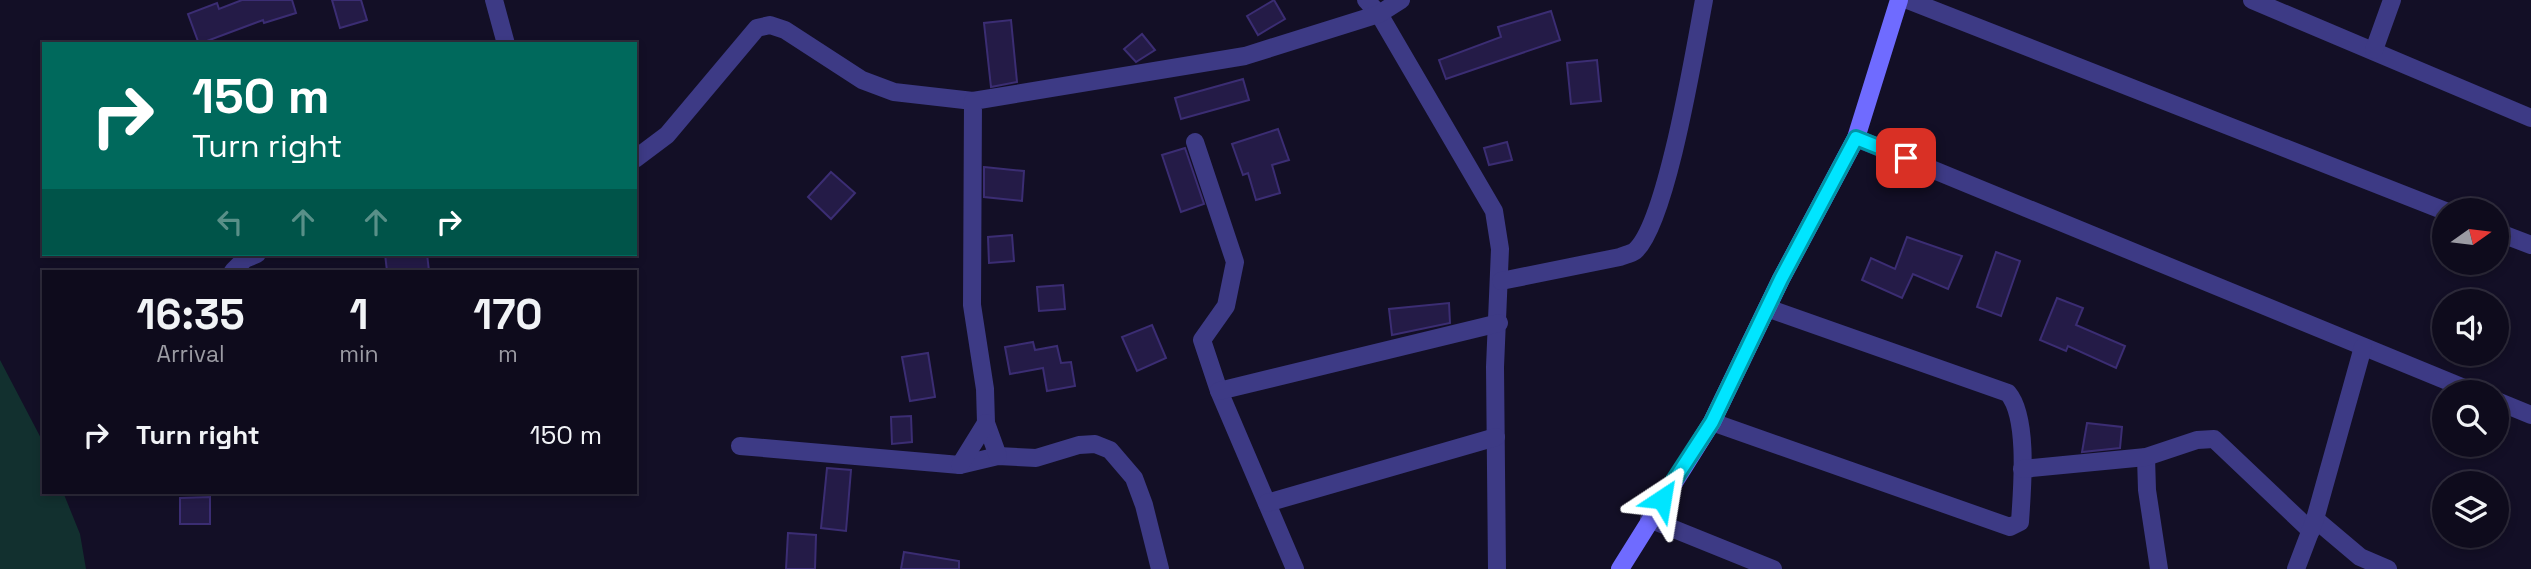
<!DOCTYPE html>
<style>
:root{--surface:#0e0b1c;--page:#1c1929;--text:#f1f3f6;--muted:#9b9ba3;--line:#2e2b3b}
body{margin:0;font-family:"Space Grotesk",sans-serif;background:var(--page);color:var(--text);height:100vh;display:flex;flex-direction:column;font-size:26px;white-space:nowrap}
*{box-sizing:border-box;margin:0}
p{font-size:23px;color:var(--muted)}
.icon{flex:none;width:38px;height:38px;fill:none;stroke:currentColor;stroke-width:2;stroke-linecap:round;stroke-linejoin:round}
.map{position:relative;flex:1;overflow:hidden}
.panel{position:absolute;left:42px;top:270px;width:595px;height:224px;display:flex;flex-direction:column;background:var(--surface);border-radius:0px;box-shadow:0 4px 10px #0003,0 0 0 2px var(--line)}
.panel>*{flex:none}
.banner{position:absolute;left:42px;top:42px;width:595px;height:214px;border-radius:0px;box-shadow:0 4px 10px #0003,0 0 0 2px var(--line);background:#00695c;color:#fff;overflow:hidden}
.needle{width:46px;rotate:76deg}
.buttons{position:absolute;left:2432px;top:198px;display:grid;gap:14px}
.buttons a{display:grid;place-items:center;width:77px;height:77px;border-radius:50%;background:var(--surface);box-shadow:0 4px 10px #0003,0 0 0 2px var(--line);font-size:35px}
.pin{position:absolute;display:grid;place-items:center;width:60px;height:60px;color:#fff;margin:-30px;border-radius:14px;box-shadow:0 4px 10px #0006}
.me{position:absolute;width:77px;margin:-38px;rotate:33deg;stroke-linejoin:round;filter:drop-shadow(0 0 5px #0008)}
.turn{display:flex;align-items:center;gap:24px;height:147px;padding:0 35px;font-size:32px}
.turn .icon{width:91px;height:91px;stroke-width:2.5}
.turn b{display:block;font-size:49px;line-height:60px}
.lanes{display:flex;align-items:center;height:66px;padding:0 35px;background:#0003;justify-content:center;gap:35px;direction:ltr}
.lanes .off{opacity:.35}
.eta{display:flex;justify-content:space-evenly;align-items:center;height:119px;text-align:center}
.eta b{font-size:42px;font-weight:700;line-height:49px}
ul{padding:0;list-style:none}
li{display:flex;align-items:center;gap:21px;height:91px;padding:0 35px}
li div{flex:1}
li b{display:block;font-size:26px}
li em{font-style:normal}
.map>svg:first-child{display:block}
.green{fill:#12302f}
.building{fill:#241b47;stroke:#3b2d73;stroke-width:2}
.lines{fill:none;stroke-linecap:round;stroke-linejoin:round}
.street{stroke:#3d3a85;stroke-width:18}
.secondary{stroke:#6f6bff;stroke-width:18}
.route-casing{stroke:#0095a6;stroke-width:18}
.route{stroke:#00e5ff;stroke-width:12}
</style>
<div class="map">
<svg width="2531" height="569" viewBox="0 0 2531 569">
<rect width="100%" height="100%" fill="#130f26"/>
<polygon class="green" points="0,360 44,444 44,492 63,492 80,534 86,569 0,569"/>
<g class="building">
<polygon points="242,0 292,0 296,13 264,23 263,20 199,44 188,14 217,3 219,9"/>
<polygon points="332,0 361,0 367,20 340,28"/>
<polygon points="1274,0 1285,19 1258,35 1247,16"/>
<polygon points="1551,11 1560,40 1446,79 1439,60 1501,37 1498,27"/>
<polygon points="1011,20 1017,82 991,87 984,23"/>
<polygon points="1142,34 1155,50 1136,62 1124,49"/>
<polygon points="1597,60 1601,101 1571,104 1567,63"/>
<polygon points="1243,79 1249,100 1181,119 1175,98"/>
<polygon points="1278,129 1289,160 1272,165 1280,193 1256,200 1248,173 1243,175 1232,144"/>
<polygon points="1507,142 1512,160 1489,165 1484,148"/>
<polygon points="1185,148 1204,204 1181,212 1162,155"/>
<polygon points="984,167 1024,171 1022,201 984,197"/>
<polygon points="831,172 855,193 831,219 808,197"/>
<polygon points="1012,235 1014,261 989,263 988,237"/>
<polygon points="1907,237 1962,256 1948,289 1913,274 1902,298 1862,280 1871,258 1895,269"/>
<polygon points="1996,252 2020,261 2001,316 1977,307"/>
<polygon points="385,254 427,254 429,271 387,271"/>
<polygon points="1063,285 1065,309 1039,311 1037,287"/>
<polygon points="2057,298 2083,308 2076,325 2125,346 2116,368 2068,346 2066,351 2040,340"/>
<polygon points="1449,303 1450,323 1392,335 1389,309"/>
<polygon points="1152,325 1166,358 1137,371 1122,337"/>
<polygon points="1033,342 1035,350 1057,346 1061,363 1071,362 1075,386 1047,391 1043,368 1010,374 1005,347"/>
<polygon points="928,353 935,397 910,401 902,357"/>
<polygon points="911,416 912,442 892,444 891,417"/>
<polygon points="2087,423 2122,427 2120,448 2082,452"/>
<polygon points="827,468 851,470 846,531 821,528"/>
<polygon points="210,497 210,524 180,524 180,498"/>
<polygon points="788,533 816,535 815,569 786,569"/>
<polygon points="904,552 959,561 959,569 901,569"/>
</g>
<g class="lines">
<g class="street">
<polyline points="494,0 506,44"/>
<polyline points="1366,0 1379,14 1494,211 1500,249 1495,367 1497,569"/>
<polyline points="1908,0 2445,211"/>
<polyline points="2252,0 2531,118"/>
<polyline points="2374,50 2392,0"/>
<polyline points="1856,138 2474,392"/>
<polyline points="1195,142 1235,262 1226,306 1202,340 1219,391 1295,569"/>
<polyline points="635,159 667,135 757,28 770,25 785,30 862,80 894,92 973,101"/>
<polyline points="2497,232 2531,245"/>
<polyline points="233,271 245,259 257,254"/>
<path d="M1501 281 1620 257C1624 255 1631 254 1635 251 1667 223 1695 47 1704 0"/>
<polyline points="1219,391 1499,323"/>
<polyline points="2497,401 2531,415"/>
<path d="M1712 422 2010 527 2020 522C2022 490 2029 418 2008 393L1767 308"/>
<polyline points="740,446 960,465 998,456 1036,458 1079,445 1095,444 1110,450 1134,478 1144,505 1160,569"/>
<polyline points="998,456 986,423 985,389 972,305 973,101 1245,56 1379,14 1401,0"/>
<polyline points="2146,457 2147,490 2159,569"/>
<polyline points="960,465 986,423"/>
<polyline points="2022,469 2146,457 2197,440 2214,439 2311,531"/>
<polyline points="1267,503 1496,437"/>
<polyline points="1649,519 1773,569"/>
<polyline points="2315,519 2360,557 2388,569"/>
<polyline points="2296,569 2315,519 2363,347"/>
</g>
<polyline class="secondary" points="1620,569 1712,422 1781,279 1856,138 1899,0"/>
</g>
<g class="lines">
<defs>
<polyline id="route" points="1662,499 1712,422 1781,279 1856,138 1906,158"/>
</defs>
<use href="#route" class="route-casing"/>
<use href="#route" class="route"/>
</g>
</svg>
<div class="buttons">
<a><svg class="needle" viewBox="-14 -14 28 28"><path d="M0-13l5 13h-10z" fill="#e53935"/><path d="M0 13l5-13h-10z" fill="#9b9ba3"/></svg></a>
<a><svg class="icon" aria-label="sound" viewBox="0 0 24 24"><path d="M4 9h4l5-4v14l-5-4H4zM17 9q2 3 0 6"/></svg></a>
<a><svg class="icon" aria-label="search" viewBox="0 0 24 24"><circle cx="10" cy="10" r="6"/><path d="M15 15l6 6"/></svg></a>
<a><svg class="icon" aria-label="layers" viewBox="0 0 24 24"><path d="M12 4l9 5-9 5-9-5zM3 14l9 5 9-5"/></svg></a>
</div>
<div class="pin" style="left:1906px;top:158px;background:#d93025"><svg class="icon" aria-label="arrive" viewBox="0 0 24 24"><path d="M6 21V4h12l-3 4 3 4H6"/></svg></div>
<svg class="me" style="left:1662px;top:499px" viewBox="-20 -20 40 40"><path d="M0-17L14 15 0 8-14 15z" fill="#00e5ff" stroke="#fff" stroke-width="4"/></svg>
<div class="banner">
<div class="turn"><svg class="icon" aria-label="right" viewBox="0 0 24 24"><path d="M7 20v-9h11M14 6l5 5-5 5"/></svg><div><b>150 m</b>Turn right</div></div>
<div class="lanes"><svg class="icon off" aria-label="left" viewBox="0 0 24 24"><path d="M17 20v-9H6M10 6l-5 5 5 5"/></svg><svg class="icon off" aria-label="ahead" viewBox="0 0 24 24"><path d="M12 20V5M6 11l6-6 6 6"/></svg><svg class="icon off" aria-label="ahead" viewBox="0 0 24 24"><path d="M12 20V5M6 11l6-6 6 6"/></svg><svg class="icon" aria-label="right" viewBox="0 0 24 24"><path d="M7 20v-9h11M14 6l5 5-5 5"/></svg></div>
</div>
<section class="panel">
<div class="eta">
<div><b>16:35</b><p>Arrival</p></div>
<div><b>1</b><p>min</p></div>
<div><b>170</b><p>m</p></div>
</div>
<ul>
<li><svg class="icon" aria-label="right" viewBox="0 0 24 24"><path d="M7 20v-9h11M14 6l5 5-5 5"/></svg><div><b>Turn right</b></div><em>150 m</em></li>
</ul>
</section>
</div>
